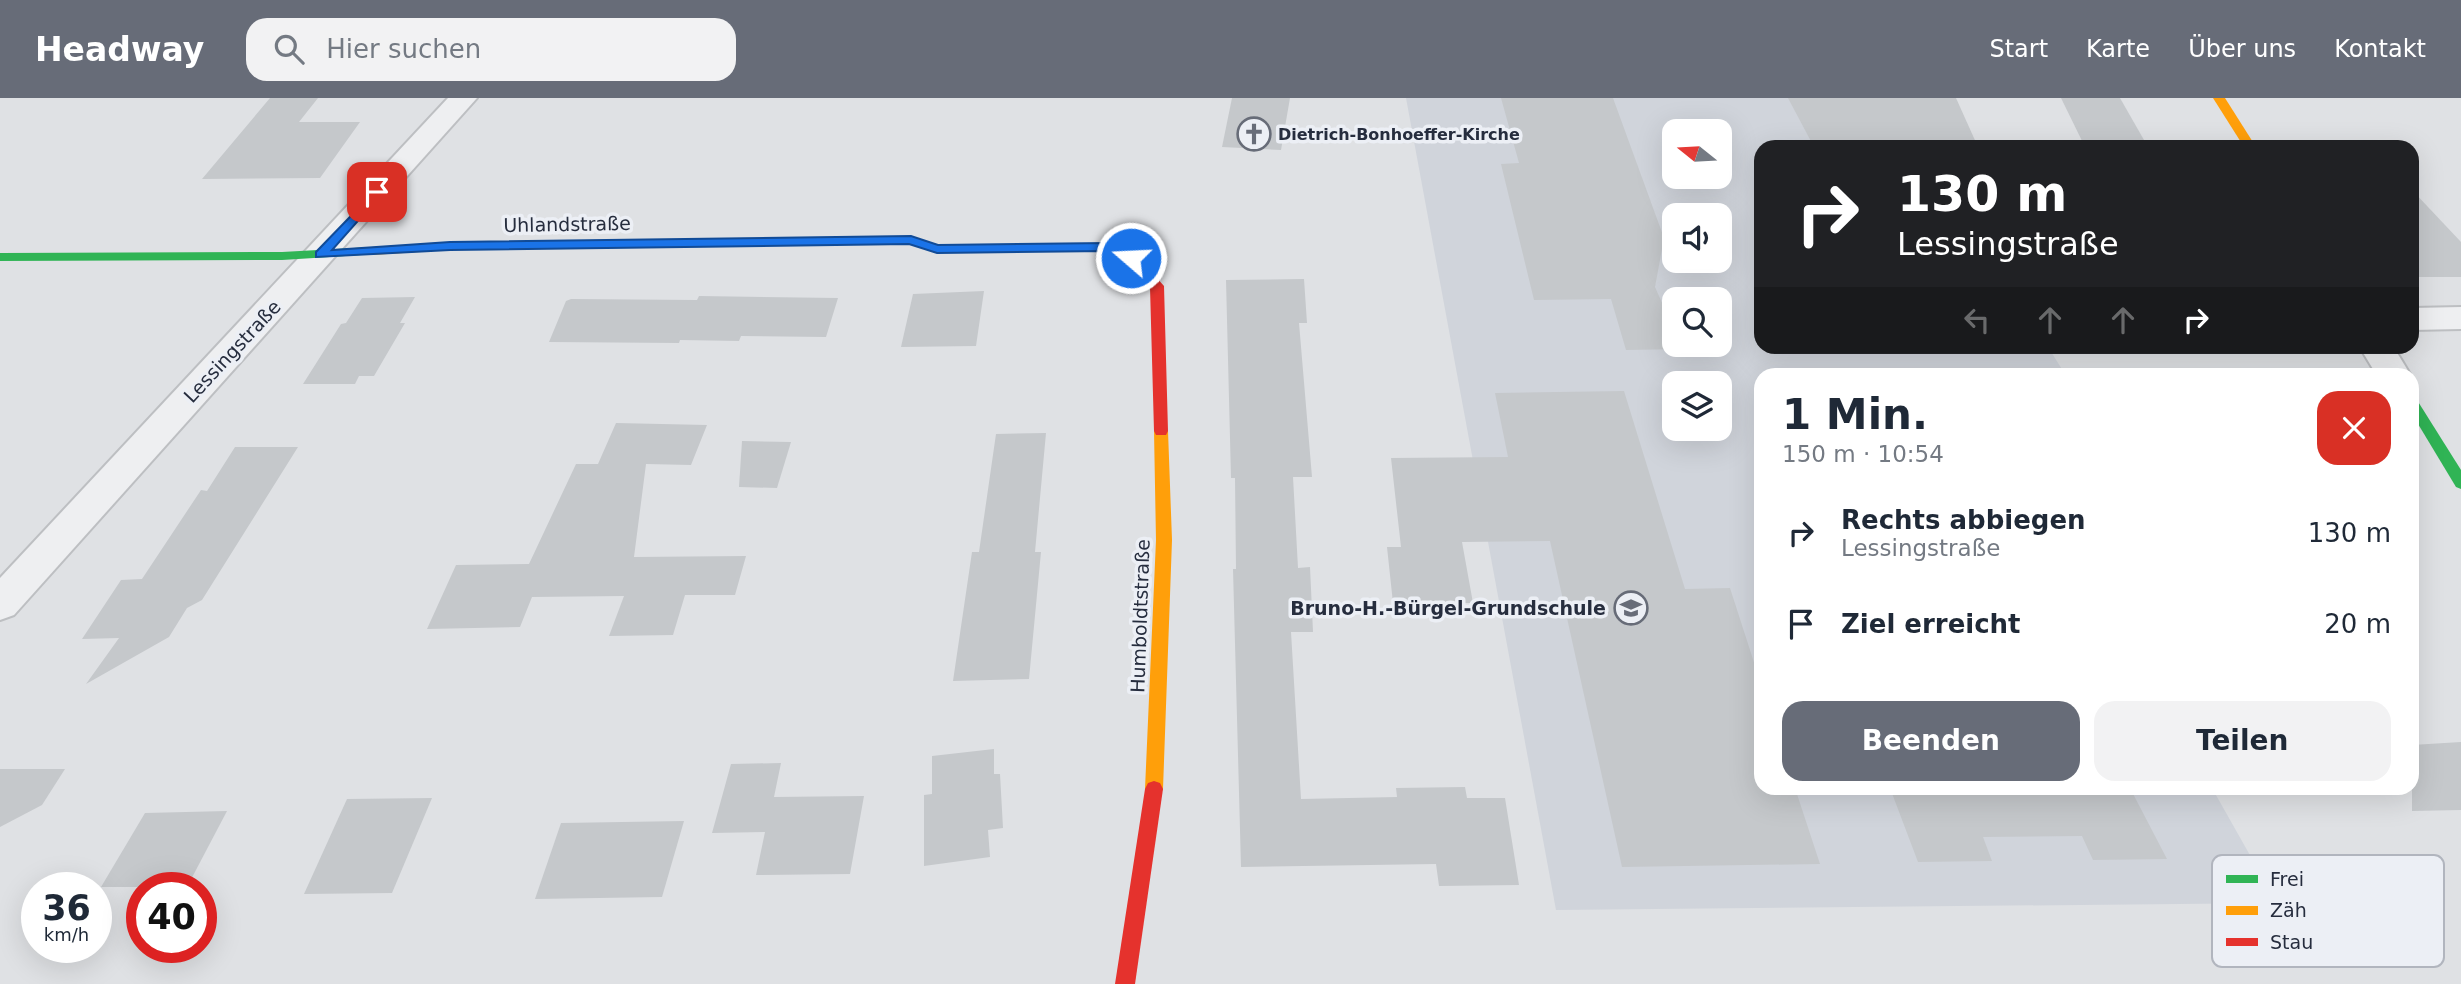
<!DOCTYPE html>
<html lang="de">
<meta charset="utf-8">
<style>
:root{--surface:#fff;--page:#f2f2f3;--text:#1f2937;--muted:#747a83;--accent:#676c78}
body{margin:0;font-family:"DejaVu Sans",sans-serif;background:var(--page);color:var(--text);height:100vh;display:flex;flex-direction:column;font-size:26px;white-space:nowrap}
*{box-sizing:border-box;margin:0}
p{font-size:23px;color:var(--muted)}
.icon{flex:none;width:38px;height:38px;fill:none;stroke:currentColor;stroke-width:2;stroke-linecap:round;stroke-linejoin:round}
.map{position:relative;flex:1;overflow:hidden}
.sheet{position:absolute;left:1754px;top:270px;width:665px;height:427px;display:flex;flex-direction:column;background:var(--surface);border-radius:21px;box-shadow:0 7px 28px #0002}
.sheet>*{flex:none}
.hud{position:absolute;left:1754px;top:42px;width:665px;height:214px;border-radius:21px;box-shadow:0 7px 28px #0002;background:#202124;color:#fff;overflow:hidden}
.needle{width:46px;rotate:288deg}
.buttons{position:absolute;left:1662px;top:21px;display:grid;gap:14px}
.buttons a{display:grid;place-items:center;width:70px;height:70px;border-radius:14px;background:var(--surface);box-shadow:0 7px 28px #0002;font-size:35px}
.speed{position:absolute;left:21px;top:774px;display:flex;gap:14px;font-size:35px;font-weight:700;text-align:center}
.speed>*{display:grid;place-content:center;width:91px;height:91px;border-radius:50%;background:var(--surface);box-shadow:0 7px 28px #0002;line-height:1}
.speed small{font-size:18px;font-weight:400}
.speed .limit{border:10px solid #d22;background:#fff;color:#111}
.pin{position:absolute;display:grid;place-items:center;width:60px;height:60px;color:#fff;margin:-30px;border-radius:14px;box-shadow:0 4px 10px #0006}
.me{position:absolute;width:77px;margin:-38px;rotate:289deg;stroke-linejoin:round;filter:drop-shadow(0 0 5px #0008)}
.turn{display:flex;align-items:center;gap:24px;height:147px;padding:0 28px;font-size:32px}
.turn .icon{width:91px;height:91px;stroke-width:2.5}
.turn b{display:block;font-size:49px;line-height:60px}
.lanes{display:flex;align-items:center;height:66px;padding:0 28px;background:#0003;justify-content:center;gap:35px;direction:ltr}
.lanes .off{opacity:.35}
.round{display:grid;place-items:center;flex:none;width:74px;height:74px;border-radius:21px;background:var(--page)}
.summary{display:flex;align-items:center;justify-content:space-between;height:119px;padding:0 28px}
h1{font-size:42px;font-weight:600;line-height:52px}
.action{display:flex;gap:14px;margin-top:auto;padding:14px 28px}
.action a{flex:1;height:80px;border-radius:21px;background:var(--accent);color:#fff;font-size:28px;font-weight:600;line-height:80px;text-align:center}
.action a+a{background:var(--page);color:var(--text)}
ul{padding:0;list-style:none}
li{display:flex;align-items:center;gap:21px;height:91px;padding:0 28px}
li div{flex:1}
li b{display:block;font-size:26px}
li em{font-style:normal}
header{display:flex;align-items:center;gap:42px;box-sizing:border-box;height:98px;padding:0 35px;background:var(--accent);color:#fff}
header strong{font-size:33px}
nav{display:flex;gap:38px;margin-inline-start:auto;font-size:24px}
.search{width:490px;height:63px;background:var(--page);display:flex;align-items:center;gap:18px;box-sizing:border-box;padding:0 24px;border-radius:21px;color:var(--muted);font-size:26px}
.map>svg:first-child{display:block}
.built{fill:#d0d4db;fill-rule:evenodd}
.building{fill:#c5c8cb}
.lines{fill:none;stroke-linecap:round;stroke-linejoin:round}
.street-casing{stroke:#bdbfc2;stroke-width:4}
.street{fill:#eeeff1;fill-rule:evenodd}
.fast{fill:#30b455;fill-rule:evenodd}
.slow{fill:#ff9f0a;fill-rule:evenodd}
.jam{fill:#e5322d;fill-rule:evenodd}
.route{fill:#1a73e8;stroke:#114b97;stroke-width:2}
.labels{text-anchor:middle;stroke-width:7;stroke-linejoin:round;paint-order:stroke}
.far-poi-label{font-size:16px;font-weight:bold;fill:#262d3e;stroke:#eceff5;text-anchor:start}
.street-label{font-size:19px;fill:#262d3e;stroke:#eceff5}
.poi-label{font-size:19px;font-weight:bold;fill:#262d3e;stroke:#eceff5;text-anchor:end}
.key{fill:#eceff5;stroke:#b1b5be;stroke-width:2}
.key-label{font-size:19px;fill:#262d3e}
</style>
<header>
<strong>Headway</strong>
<div class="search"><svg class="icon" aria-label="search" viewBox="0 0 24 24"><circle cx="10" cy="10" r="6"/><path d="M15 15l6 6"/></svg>Hier suchen</div>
<nav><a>Start</a><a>Karte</a><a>Über uns</a><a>Kontakt</a></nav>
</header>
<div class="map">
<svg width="2461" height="886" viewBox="0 0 2461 886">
<rect width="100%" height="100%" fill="#dfe1e4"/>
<path class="built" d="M1406 0H1915L1934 49H1760V248L2048 249 2065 276H1760V690H2212L2277 805 1556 812ZM1675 33H1720V79H1675ZM1675 117H1720V163H1675ZM1675 201H1720V247H1675ZM1675 285H1720V331H1675Z"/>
<g class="building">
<polygon points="270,0 318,0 299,24 360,24 320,80 202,81"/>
<polygon points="1232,0 1290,0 1281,52 1222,49"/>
<polygon points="1501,0 1613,0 1664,140 1655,189 1675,234 1675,247 1680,247 1682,251 1626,252 1611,201 1534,202 1501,66 1519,65"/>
<polygon points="1788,0 1956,0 1978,49 1814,49"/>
<polygon points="2061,0 2120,0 2148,49 2085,49"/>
<polygon points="2412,92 2461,144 2461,179 2412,179"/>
<polygon points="1304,181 1307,225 1299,225 1312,379 1293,379 1298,470 1310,469 1313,534 1291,534 1301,701 1397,699 1396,690 1465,689 1467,700 1505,700 1519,787 1439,788 1436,766 1241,769 1233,471 1236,471 1235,380 1231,380 1226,182"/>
<polygon points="984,193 976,248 901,249 913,196"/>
<polygon points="699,198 838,200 826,239 741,238 739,243 680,242 679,245 549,244 566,203 571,201 697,202"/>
<polygon points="415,199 400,225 405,225 374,278 359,278 355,286 303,286 341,226 346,225 362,200"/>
<polygon points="1624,293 1685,491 1730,490 1760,583 1760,690 1795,690 1820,766 1622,769 1550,443 1462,444 1473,505 1393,505 1387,449 1401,449 1391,360 1508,359 1495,295"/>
<polygon points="616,325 707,327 691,367 646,366 634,459 746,458 735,497 685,497 673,537 609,538 624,498 532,499 520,529 427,531 456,467 529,466 576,366 598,366"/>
<polygon points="1046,335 1035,454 1041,454 1029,581 953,583 972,454 979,454 996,336"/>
<polygon points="742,343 791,344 777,390 739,389"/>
<polygon points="235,349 298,349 202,502 187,510 169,539 86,586 119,540 82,541 121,482 142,481 201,392 207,393"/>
<polygon points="2461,644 2461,712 2412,713 2412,647"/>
<polygon points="994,651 994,676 1000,676 1003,730 988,732 990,759 924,768 924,697 932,696 932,658"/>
<polygon points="781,665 774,699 864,698 850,776 756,777 765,734 712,735 731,666"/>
<polygon points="0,671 65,671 42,707 0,729"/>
<polygon points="1890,690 2130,690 2167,761 2093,762 2082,738 1983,739 1992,763 1918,764"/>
<polygon points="432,700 392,795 304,796 347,701"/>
<polygon points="227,713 187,789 101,789 145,715"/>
<polygon points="684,723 662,799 535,801 561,725"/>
</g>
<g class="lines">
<defs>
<g id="street">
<polygon points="448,0 477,0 14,517 0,522 0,480"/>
<polygon points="2461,209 2461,231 2412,232 2412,210"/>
<polygon points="2359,248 2393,248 2410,276 2376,276"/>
</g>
</defs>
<use href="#street" class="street-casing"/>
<use href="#street" class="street"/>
<g class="fast">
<polygon points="372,149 377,150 377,156 282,162 0,163 0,155 282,154"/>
<polygon points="2412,300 2417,302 2461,372 2461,391 2456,389 2412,316"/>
</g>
<g class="slow">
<polygon points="2213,0 2225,0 2256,49 2244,49"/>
<polygon points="911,138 932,147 926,151 910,146 450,152 372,157 366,153 372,149 450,144"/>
<polygon points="1161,328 1168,333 1172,442 1163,691 1160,697 1154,699 1148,697 1145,691 1156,442 1154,333"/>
</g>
<g class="jam">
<polygon points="926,143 938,147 1109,145 1136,157 1164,188 1168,333 1166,337 1156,337 1154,333 1150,189 1126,163 1107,153 937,155 920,147"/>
<polygon points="1154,683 1160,685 1163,691 1135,886 1115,886 1145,691 1148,685"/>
</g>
</g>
<polygon class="route" points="377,91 383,94 381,97 332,152 450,144 911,138 938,147 1109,145 1137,160 1131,164 1107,153 937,155 909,146 450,152 316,159 316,154"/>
<defs>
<symbol id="church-ring" viewBox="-11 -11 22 22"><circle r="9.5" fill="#eceff5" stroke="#676c78" stroke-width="1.5"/><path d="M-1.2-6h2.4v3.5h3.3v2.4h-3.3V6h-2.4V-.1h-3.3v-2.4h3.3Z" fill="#676c78"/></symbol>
<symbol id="school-ring" viewBox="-11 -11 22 22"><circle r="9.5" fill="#eceff5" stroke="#676c78" stroke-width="1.5"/><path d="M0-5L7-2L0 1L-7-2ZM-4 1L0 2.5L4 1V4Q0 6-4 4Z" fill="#676c78"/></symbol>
</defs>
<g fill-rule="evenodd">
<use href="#church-ring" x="1235" y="17" width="38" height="38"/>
<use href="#school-ring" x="1612" y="491" width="38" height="38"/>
</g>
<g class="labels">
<g class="far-poi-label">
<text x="1278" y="42">Dietrich-Bonhoeffer-Kirche</text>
</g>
<g class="street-label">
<text transform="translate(567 126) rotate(-1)" y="7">Uhlandstraße</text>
<text transform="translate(232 253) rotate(-47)" y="7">Lessingstraße</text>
<text transform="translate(1140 518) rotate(-88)" y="7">Humboldtstraße</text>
</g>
<g class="poi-label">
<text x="1606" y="517">Bruno-H.-Bürgel-Grundschule</text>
</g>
</g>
<rect x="2212" y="757" width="232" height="112" rx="10" class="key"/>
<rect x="2226" y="777" width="32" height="8" fill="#30b455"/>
<rect x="2226" y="808" width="32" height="9" fill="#ff9f0a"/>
<rect x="2226" y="840" width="32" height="8" fill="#e5322d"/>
<g class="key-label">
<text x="2270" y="788">Frei</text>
<text x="2270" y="819">Zäh</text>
<text x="2270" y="851">Stau</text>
</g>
</svg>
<div class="buttons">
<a><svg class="needle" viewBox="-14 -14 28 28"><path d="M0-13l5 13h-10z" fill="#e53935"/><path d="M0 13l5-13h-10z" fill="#747a83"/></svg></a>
<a><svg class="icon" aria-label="sound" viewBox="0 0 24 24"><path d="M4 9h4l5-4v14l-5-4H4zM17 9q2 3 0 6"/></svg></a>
<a><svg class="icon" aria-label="search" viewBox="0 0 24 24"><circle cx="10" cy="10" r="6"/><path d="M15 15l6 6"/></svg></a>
<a><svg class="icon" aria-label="layers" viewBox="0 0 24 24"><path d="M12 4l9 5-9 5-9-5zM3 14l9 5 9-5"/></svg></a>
</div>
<div class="speed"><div>36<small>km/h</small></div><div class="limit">40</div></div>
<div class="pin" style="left:377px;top:94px;background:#d93025"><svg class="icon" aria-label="arrive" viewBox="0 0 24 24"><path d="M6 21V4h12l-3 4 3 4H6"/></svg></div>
<svg class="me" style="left:1131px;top:160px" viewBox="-20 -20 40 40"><circle r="17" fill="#1a73e8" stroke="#fff" stroke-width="3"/><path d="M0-11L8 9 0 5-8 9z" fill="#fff"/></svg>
<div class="hud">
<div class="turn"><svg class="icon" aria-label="right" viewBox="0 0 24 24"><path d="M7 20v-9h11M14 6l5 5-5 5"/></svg><div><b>130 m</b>Lessingstraße</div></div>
<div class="lanes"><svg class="icon off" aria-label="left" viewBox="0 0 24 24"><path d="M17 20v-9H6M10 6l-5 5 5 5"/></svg><svg class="icon off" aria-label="ahead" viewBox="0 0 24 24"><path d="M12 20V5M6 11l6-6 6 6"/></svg><svg class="icon off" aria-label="ahead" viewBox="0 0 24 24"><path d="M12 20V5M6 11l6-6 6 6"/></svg><svg class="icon" aria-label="right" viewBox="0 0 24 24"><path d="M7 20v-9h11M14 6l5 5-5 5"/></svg></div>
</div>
<section class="sheet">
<div class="summary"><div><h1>1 Min.</h1><p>150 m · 10:54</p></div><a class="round" style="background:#d93025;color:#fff"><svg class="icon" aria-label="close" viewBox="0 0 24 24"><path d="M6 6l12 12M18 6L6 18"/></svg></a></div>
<ul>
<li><svg class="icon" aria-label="right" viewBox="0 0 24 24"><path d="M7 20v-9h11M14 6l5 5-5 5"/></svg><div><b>Rechts abbiegen</b><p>Lessingstraße</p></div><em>130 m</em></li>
<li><svg class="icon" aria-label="arrive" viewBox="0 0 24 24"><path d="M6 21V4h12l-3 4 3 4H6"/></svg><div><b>Ziel erreicht</b></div><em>20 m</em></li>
</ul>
<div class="action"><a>Beenden</a><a>Teilen</a></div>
</section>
</div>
